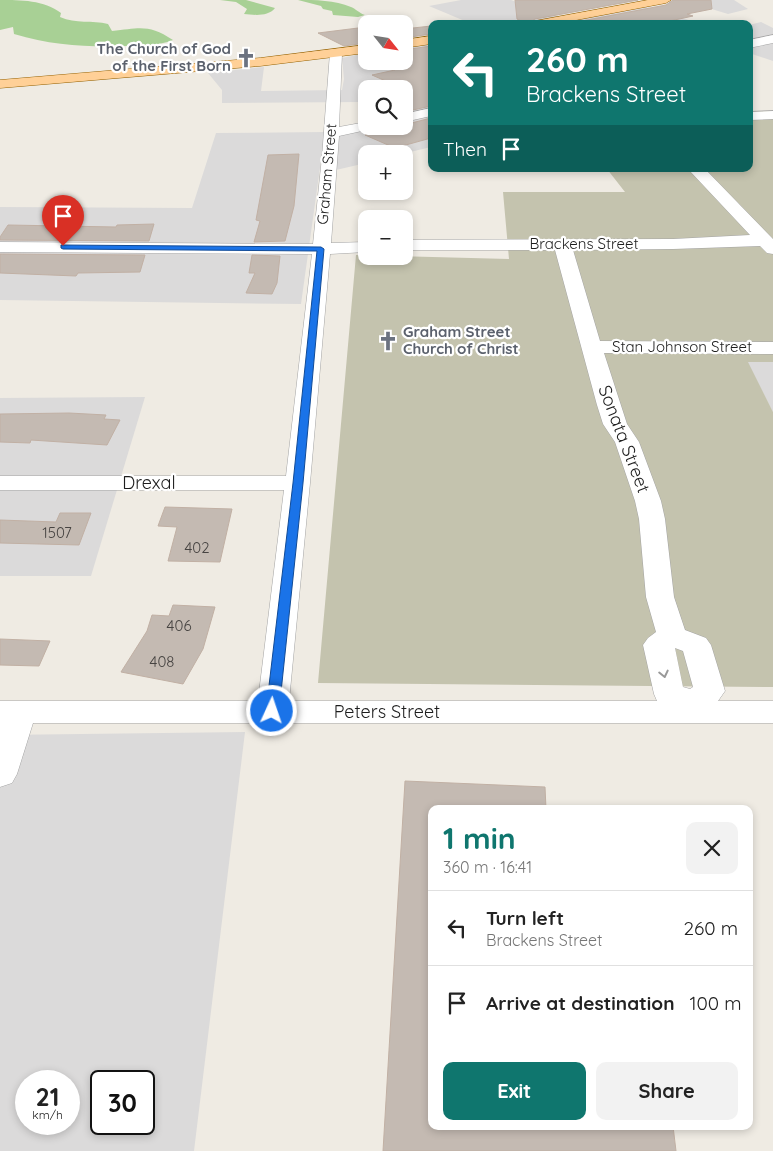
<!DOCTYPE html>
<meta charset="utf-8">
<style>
:root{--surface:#fff;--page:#f2f2f2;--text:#222;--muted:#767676;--line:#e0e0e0;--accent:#0f766e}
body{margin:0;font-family:Quicksand,sans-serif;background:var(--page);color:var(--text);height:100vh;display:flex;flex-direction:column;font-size:19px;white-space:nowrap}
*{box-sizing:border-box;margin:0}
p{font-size:16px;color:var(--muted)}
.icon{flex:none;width:28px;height:28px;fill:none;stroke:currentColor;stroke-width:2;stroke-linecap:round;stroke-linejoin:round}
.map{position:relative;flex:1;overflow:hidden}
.details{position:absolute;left:428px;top:805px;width:325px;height:325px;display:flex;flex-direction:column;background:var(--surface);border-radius:10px;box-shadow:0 2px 8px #0003}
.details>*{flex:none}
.banner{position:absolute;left:428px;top:20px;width:325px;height:152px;border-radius:10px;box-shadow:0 2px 8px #0003;background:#0f766e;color:#fff;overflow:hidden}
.needle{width:32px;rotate:120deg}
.tools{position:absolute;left:358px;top:15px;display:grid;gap:10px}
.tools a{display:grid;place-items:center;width:55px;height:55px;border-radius:10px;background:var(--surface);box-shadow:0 2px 8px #0003;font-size:25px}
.speed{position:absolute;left:15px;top:1070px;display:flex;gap:10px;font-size:25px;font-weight:700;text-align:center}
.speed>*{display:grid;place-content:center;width:65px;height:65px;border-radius:50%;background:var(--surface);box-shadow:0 2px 8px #0003;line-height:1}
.speed small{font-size:12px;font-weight:400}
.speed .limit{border:2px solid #111;border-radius:8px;background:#fff;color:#111}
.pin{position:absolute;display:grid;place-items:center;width:42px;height:42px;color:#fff;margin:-51px -21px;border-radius:50% 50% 50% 0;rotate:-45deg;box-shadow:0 0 5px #0007}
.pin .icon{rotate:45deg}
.me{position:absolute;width:55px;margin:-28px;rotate:3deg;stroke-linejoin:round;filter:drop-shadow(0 0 4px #0008)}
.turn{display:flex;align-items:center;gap:18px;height:105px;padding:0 15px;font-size:22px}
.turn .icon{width:65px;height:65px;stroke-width:2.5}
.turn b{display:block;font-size:35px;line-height:42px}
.then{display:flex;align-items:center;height:48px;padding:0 15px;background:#0003;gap:10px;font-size:19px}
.round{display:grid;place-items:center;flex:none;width:52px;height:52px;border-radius:10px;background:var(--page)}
.head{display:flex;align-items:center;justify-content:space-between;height:85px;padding:0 15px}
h1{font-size:30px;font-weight:800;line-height:38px;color:var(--accent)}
.cta{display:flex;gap:10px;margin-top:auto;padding:10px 15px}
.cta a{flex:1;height:58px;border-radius:10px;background:var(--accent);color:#fff;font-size:20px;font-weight:800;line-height:58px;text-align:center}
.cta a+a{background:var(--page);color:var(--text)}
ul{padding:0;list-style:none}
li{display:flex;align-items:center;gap:15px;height:75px;padding:0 15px;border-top:1px solid var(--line)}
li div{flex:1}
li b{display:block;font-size:19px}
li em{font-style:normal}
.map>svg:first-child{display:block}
.residential{fill:#dbdada;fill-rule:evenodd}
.construction{fill:#c4c3ae}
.forest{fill:#a8d095}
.building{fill:#c4bab2;stroke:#c1b0a4}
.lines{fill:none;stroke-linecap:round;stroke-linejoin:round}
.minor-casing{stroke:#a4a4a4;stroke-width:1}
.primary-casing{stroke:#966100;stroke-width:1}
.minor{fill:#fff;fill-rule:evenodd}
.primary{fill:#ffd097;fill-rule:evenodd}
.oneway{stroke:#999}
.route{fill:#1a73e8;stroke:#114b97}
.labels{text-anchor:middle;stroke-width:4.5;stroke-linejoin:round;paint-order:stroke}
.far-worship-label{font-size:15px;font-weight:bold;fill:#5b616d;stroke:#fff;text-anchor:end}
.far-street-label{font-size:15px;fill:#1d1d1d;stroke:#fff}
.number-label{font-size:15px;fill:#474442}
.street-label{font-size:18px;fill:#1d1d1d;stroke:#fff}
</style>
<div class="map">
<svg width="773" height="1151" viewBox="0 0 773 1151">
<rect width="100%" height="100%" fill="#efebe3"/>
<g class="residential">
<polygon points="461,0 511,0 558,17 519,24 472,24 429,6"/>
<polygon points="682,0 734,0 748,9 728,14"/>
<polygon points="646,7 702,24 568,24 563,22"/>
<polygon points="761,22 773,28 773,61 749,53 749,48 761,44 749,41 749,25"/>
<polygon points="431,44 431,147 402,154 366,154 366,163 336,170 339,136 379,126 404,126 404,89 366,89 366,105 361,102 222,103 222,90 208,73 264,67 261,91 342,90 344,79 342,58 366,53 366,61 404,61 404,48"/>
<polygon points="325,132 301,304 0,300 0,207 192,208 216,133"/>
<polygon points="747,362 773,362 773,412"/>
<polygon points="145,397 91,576 0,576 0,398"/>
<path d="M245 732 194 1151H0V735ZM26 1081H69V1124H26ZM101 1081H144V1124H101Z"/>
</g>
<polygon class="construction" points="749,111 773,111 773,362 748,362 773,412 773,687 318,683 356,255 509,259 503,192 625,192 607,169 749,169"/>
<g class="forest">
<path d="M0 0C21 0 44 0 61 13L60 17C76 24 92 20 108 24L112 31C140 28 149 24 173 40 158 46 144 45 128 46 88 47 53 46 14 34L13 27 0 30Z"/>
<path d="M220 0H246L275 8C268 17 254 15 244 14L247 9 236 2Z"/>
<path d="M298 0C315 0 335 0 351 7 356 9 359 13 365 15L358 17 333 15 332 11 323 9 321 6Z"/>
</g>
<g class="building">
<polygon points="515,0 638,0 535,19 527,24 517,19"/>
<polygon points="673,0 711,0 712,9 687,14 693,16 656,24 566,24 666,5"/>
<polygon points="431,26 431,34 404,38 404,29"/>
<polygon points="358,28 366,33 366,43 344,46 318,33"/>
<polygon points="431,46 431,106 404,112 404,89 372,75 395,70 377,61 404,61 404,50"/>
<polygon points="431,118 431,138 395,148 365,135"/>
<polygon points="299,154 294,206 285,241 254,242 260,221 256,220 268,155"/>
<polygon points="154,224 149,241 0,240 0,237 8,225 116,227 117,225"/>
<polygon points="0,254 145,255 140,272 78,273 76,276 0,273"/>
<polygon points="252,255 280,256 277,283 272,294 246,293 255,273 249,273"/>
<polygon points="69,413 106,415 104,419 120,420 107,445 31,440 30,443 0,442 0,414"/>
<polygon points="165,507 232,509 220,562 168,561 177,527 158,526"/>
<polygon points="60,513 91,513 79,545 0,543 0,520 56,522"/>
<polygon points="173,605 215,607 203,649 183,684 121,672 147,631 152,615 169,616"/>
<polygon points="0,639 50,641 39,666 0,665"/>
<polygon points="405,781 545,787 546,809 431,809 431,1126 673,1126 676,1151 383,1151"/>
</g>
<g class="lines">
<defs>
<g id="minor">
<polygon points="773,35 773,43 749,48 749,40"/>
<path d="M336 49 342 53 339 127 366 122V126H373L371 129 339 136 331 243 366 242V252L330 254 310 483 289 701H657L654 694 643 645 648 638 656 632 646 597 639 519 635 501 615 442 603 424 597 405 555 250H404V240L673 239 750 235 688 169H705L773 239V254L767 253 760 246 673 249 573 250 600 341 773 342V354L604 353 627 424 639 442 661 501 665 519 674 597 685 630 706 638 711 645 725 691 718 701H773V723H33L17 774 12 783 0 787V701H258L284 490H0V476H286L312 254 0 252V242L313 244 322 157 330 53ZM675 648 683 651 693 687 690 689 683 687Z"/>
<polygon points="431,108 431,116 404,122 404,114"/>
<polygon points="773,111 773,119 749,120 749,112"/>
</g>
<g id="primary">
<polygon points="648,0 671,0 666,3 555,24 529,24 535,21"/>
<polygon points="431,36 431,44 404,48 404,40"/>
<polygon points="366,45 366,53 260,66 0,88 0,80 260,58"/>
</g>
</defs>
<use href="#minor" class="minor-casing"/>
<use href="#primary" class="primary-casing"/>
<use href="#minor" class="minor"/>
<use href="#primary" class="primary"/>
</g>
<defs><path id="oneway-chevron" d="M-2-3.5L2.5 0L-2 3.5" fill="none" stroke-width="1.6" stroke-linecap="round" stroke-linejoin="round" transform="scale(1.25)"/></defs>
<use class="oneway" href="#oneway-chevron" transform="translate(664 674) rotate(77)"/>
<polygon class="route" points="61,245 321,247 324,249 303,483 279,711 277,715 268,715 266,711 293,483 317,251 63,249 61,248"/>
<defs>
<symbol id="church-bare" viewBox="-9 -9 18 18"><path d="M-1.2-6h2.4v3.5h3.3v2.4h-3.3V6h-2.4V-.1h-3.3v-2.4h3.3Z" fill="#6b7280" stroke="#fff" stroke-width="2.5" paint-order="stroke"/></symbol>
</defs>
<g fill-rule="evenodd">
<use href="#church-bare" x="232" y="44" width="28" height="28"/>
<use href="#church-bare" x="374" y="327" width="28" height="28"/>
</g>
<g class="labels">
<g class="far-worship-label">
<text x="231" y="54">The Church of God<tspan x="231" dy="17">of the First Born</tspan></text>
<text x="403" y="337" text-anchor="start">Graham Street<tspan x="403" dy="17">Church of Christ</tspan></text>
</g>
<g class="far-street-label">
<text transform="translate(327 174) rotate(-85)" y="5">Graham Street</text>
<text x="584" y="249">Brackens Street</text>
<text x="682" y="352">Stan Johnson Street</text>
</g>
<g class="number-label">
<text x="57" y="538">1507</text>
<text x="197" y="553">402</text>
<text x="179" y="631">406</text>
<text x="162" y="667">408</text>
</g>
<g class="street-label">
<text transform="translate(624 439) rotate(69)" y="6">Sonata Street</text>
<text x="149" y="489">Drexal</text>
<text x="387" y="718">Peters Street</text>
</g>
</g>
</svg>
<div class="tools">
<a><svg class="needle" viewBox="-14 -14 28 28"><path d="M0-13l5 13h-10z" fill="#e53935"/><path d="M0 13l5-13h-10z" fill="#767676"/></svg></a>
<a><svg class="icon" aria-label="search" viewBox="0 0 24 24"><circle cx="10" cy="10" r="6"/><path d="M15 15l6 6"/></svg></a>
<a>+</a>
<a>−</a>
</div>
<div class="speed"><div>21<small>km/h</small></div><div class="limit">30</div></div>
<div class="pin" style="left:63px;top:246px;background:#d93025"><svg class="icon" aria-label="arrive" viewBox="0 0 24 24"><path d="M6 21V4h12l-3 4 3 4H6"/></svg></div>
<svg class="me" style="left:272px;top:711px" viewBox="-20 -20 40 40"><circle r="17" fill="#1a73e8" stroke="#fff" stroke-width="3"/><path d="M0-11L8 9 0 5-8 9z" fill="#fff"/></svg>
<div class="banner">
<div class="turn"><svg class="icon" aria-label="left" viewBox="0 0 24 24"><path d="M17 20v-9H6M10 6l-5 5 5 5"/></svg><div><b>260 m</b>Brackens Street</div></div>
<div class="then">Then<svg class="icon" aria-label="arrive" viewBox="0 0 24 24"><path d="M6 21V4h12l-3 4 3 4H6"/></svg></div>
</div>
<section class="details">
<div class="head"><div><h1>1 min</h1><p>360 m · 16:41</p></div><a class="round"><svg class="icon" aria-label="close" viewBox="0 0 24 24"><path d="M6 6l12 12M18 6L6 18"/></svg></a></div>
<ul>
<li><svg class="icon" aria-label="left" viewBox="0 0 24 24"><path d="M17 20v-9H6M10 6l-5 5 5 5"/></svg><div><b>Turn left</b><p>Brackens Street</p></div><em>260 m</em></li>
<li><svg class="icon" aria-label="arrive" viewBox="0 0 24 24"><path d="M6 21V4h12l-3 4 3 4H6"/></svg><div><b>Arrive at destination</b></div><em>100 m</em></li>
</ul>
<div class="cta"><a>Exit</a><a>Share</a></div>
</section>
</div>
